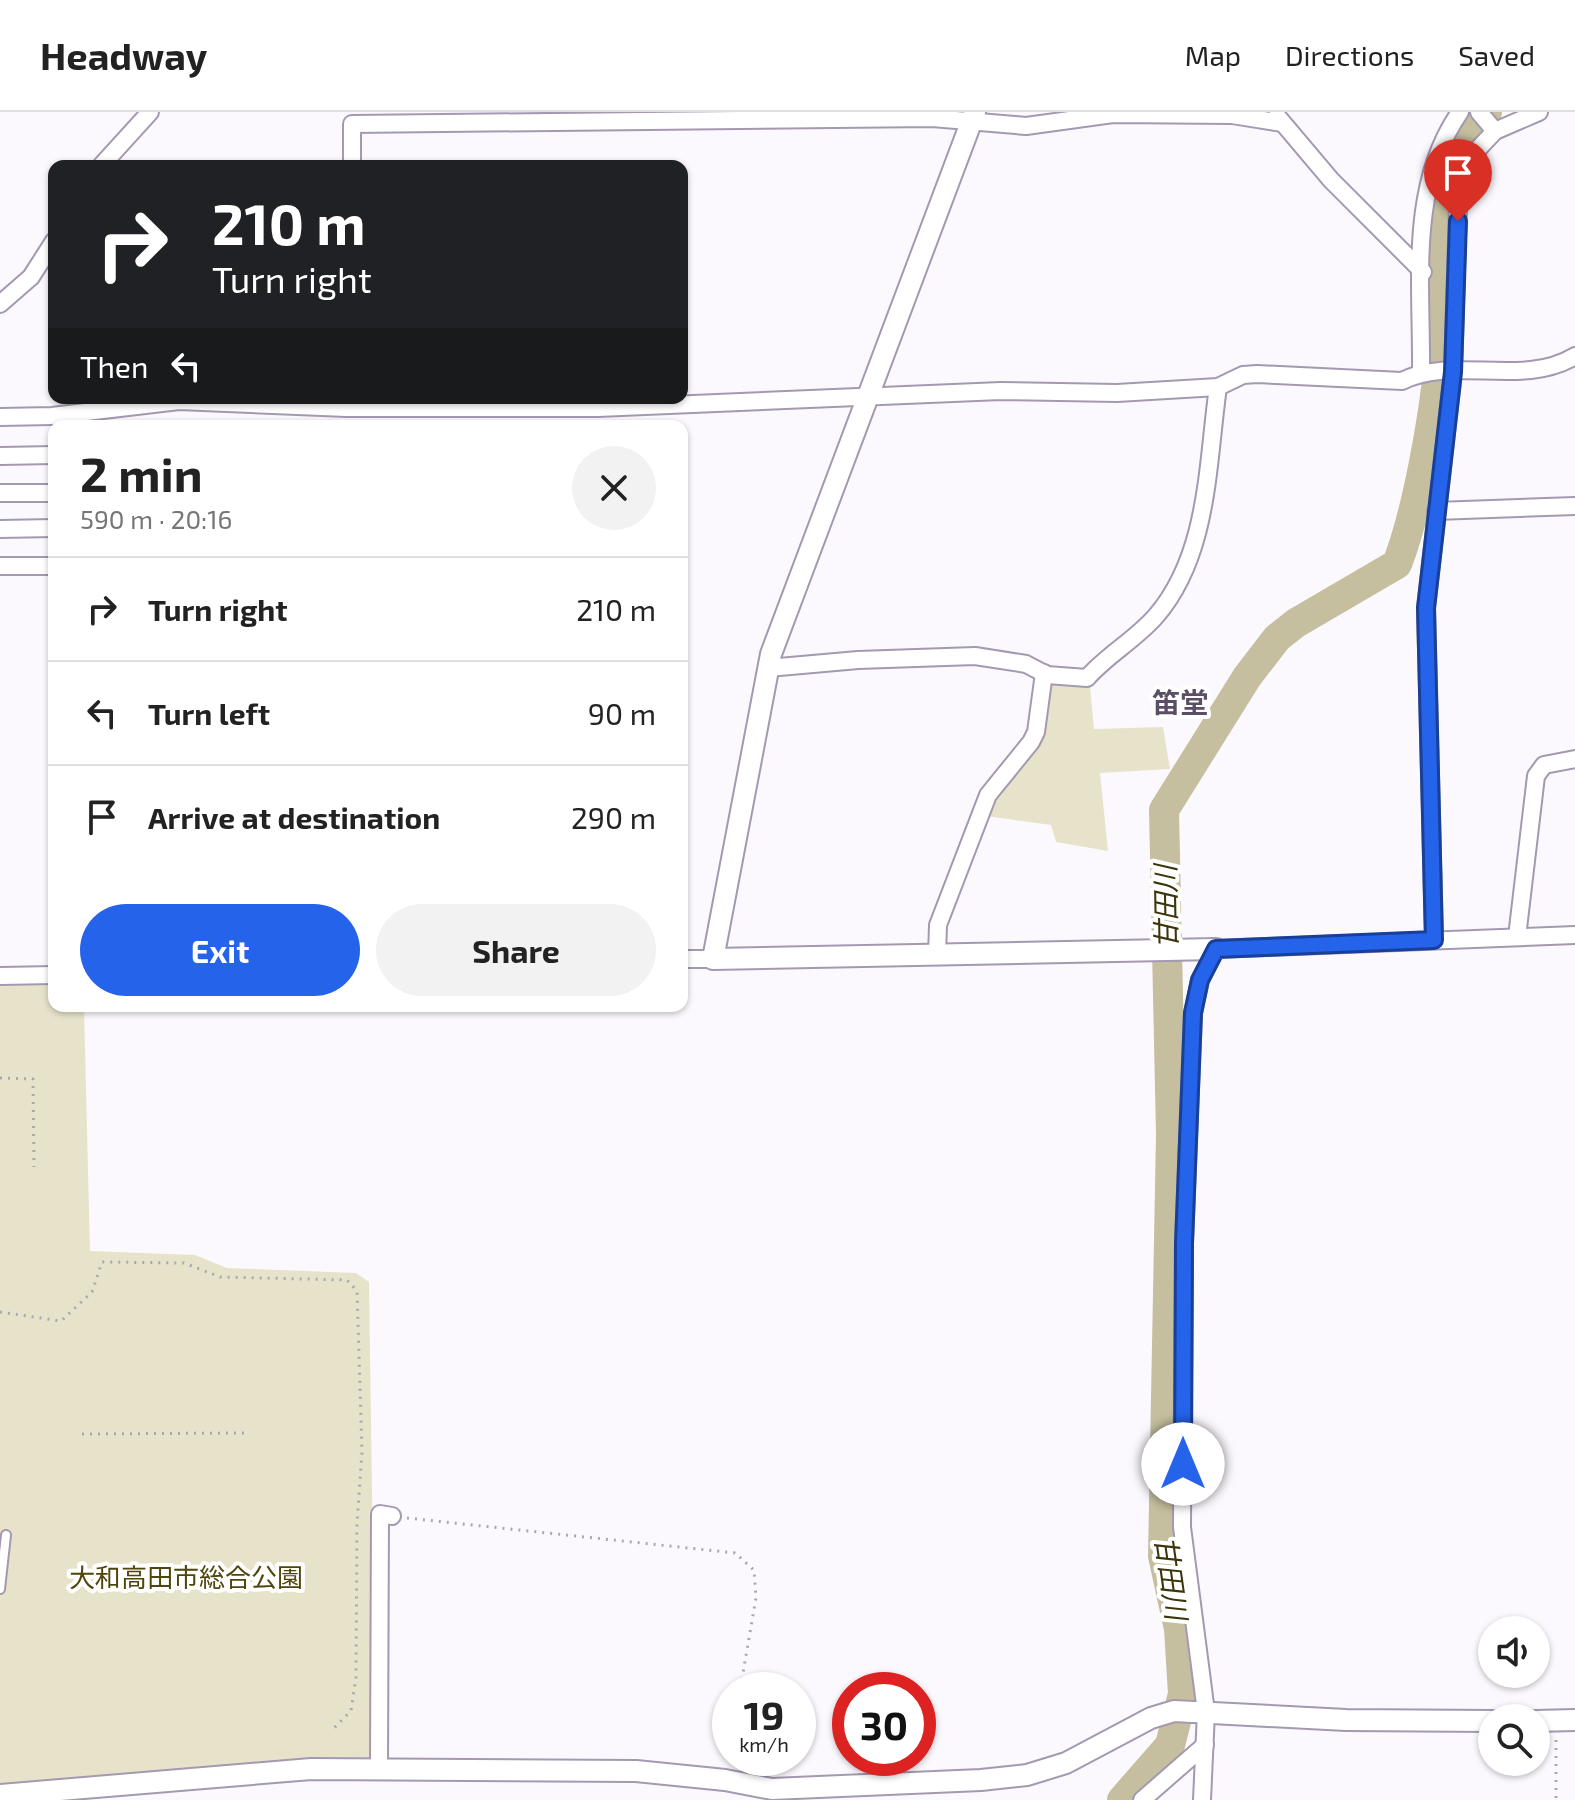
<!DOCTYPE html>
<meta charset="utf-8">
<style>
:root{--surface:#fff;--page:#f2f2f2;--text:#222;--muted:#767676;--line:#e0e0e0;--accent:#2563eb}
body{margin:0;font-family:"Exo 2","Noto Sans JP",sans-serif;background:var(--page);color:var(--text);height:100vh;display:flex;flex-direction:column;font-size:30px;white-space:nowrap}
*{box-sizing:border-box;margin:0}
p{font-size:26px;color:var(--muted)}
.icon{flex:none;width:44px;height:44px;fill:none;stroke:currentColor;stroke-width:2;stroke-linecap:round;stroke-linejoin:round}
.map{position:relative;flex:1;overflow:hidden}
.side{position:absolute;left:48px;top:308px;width:640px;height:592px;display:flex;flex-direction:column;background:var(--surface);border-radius:16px;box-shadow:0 2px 6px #0004}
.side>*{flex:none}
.guide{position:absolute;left:48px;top:48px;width:640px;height:244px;border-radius:16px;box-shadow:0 2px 6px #0004;background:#202124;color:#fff;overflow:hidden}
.fabs{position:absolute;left:1478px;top:1504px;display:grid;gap:16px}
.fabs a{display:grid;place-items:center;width:72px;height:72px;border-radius:50%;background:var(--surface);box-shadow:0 2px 6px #0004;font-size:40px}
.speed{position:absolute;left:712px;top:1560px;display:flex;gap:16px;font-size:40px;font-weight:700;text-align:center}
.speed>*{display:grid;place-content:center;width:104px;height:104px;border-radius:50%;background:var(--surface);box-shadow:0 2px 6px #0004;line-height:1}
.speed small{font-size:20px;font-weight:400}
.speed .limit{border:12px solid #d22;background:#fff;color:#111}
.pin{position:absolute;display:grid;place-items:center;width:68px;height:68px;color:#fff;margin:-82px -34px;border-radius:50% 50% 50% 0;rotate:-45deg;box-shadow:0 0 8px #0007}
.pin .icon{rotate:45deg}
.me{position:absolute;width:88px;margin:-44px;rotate:0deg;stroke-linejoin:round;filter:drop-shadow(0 0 6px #0008)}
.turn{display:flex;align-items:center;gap:28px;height:168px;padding:0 32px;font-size:36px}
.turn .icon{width:104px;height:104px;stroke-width:2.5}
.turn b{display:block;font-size:56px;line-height:68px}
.then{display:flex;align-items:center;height:76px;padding:0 32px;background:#0003;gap:16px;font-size:30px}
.round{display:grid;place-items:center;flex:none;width:84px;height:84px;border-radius:42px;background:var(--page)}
.summary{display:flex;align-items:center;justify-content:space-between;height:136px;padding:0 32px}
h1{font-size:48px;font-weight:700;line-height:60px}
.primary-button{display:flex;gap:16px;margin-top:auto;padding:16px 32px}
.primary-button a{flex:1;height:92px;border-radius:48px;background:var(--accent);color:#fff;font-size:32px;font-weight:700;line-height:92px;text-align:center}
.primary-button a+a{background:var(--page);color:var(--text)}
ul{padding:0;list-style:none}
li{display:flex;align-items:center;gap:24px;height:104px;padding:0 32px;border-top:2px solid var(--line)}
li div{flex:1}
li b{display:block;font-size:30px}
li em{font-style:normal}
header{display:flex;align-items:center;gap:48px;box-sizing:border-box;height:112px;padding:0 40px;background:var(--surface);border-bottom:2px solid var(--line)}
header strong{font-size:38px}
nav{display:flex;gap:44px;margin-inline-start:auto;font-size:28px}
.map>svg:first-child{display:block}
.green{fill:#e7e3cb}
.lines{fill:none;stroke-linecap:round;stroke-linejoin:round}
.river{stroke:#c5bf9f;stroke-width:30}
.service-casing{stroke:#a499b1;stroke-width:12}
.minor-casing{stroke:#a499b1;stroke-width:20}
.tertiary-casing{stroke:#a499b1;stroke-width:24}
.path{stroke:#aaa7ae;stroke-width:3;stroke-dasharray:2 6;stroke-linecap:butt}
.service{stroke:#fff;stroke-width:8}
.minor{stroke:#fff;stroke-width:16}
.tertiary{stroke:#fff;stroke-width:20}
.route-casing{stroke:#184099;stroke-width:20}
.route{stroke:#2563eb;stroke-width:14}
.labels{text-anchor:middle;stroke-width:8;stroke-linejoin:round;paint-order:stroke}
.park-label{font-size:26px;fill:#4f450d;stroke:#fff}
.neighbourhood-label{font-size:28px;font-weight:bold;fill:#5a4f65;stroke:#fff}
.water-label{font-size:28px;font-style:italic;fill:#3c350b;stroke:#fff}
</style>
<header>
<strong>Headway</strong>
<nav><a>Map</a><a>Directions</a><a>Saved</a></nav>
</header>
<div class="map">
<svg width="1575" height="1688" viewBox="0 0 1575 1688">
<rect width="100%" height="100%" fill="#fcf9fe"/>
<g class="green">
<polygon points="1056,570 1090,574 1094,617 1163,615 1170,657 1100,661 1108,739 1056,730 1051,713 986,704 1001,677 1040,632 1049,572"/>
<polygon points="54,870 54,894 84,894 90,1139 195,1143 227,1156 356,1161 369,1170 376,1651 0,1675 0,872"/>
</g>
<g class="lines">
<path class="river" d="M1122 1688 1170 1633 1183 1582 1179 1517 1163 1444 1171 1022 1164 698 1247 565 1277 526 1296 511 1397 452C1417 401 1434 305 1439 249 1446 163 1417 65 1487 0"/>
<defs>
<polyline id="service" points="0,1477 6,1423"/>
<g id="minor">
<polyline points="1479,0 1495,19"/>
<polyline points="1277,4 1331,68 1423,160"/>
<polyline points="101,54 150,0"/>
<polyline points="352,54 352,12 932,6 1026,14 1113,2 1232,3 1282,11"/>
<polyline points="0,192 31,165 54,129"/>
<path d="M1421 259C1422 173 1408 74 1460 0"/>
<path d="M0 305 52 304 179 289 346 296H598L1001 279 1117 281 1218 275 1243 263 1257 262 1402 269C1455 243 1522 276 1575 244"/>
<polyline points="0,344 54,343"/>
<polyline points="0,381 54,381"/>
<polyline points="1436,399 1575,394"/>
<polyline points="0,417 54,416"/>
<polyline points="0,454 54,454"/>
<path d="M768 556 858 548 975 544 1026 552 1047 563 1087 566C1107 543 1135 528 1156 504 1209 442 1207 353 1218 275"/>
<polyline points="1517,825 1536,664 1544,653 1575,647"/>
<polyline points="1434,828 1426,496 1453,260 1458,93 1464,63 1478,37 1495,19 1539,0"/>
<polyline points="937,844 938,813 988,683 1031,630 1036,620 1044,561"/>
<polyline points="682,847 713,847"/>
<polyline points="0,864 54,863"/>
<polyline points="379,1657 380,1402 392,1404"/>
<polyline points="1142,1688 1205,1633"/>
<polyline points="1202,1688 1206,1600 1182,1415 1184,1131 1193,901 1200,868 1216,837 1575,823"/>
</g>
<g id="tertiary">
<polyline points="975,0 771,542 713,847 1216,837"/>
<polyline points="1536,1609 1575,1608"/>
<polyline points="0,1683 311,1657 636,1659 725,1668 772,1677 981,1668 1027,1663 1066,1651 1151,1606 1174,1599 1346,1608 1492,1609"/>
</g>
</defs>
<use href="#service" class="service-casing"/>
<use href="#minor" class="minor-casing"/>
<use href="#tertiary" class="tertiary-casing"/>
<g class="path">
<polyline points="0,966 33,967 34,1055"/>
<polyline points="0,1200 61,1209 92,1180 102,1150 184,1151 220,1165 347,1168 357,1179 362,1340 357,1411 356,1565 351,1599 333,1617"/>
<polyline points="82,1322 245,1321"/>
<polyline points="407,1406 735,1441 754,1458 756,1486 740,1578"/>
<polyline points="1556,1628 1556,1688"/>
<polyline points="729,1649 730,1640"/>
</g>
<use href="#service" class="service"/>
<use href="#minor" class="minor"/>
<use href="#tertiary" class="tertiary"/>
</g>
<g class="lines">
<defs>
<polyline id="route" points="1183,1352 1184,1131 1193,901 1200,868 1216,837 1434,828 1426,496 1453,260 1458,109"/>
</defs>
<use href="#route" class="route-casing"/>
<use href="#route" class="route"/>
</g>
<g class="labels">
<g class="park-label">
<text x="186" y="1475">大和高田市総合公園</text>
</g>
<g class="neighbourhood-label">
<text x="1180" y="601">笛堂</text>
</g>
<g class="water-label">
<text transform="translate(1166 795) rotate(-91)" y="10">甘田川</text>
<text transform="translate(1171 1466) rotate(82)" y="10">甘田川</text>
</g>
</g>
</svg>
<div class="fabs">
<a><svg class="icon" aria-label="sound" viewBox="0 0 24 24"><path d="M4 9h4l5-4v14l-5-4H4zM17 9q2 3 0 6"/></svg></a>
<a><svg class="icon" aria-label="search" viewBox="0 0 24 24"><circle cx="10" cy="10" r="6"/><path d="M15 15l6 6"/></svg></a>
</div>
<div class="speed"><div>19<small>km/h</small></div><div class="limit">30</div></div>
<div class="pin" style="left:1458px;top:109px;background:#d93025"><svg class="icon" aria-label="arrive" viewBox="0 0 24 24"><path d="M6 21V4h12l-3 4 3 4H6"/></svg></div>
<svg class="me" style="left:1183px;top:1352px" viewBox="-20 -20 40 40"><circle r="19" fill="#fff"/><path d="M0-13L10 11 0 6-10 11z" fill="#2563eb"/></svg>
<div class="guide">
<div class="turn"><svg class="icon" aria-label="right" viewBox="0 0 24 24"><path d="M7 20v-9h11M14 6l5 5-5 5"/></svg><div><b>210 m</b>Turn right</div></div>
<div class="then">Then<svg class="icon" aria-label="left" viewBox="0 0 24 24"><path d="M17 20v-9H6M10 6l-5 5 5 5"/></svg></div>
</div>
<section class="side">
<div class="summary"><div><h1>2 min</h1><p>590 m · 20:16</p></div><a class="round"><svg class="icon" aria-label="close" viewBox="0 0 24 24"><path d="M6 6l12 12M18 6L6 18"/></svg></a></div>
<ul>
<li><svg class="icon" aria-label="right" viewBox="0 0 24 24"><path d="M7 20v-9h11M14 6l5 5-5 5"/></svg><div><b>Turn right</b></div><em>210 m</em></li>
<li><svg class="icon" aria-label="left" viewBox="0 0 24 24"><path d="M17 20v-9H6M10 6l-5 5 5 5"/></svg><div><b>Turn left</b></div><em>90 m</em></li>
<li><svg class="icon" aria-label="arrive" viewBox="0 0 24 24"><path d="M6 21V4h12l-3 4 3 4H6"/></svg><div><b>Arrive at destination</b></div><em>290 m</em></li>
</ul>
<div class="primary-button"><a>Exit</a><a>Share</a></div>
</section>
</div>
